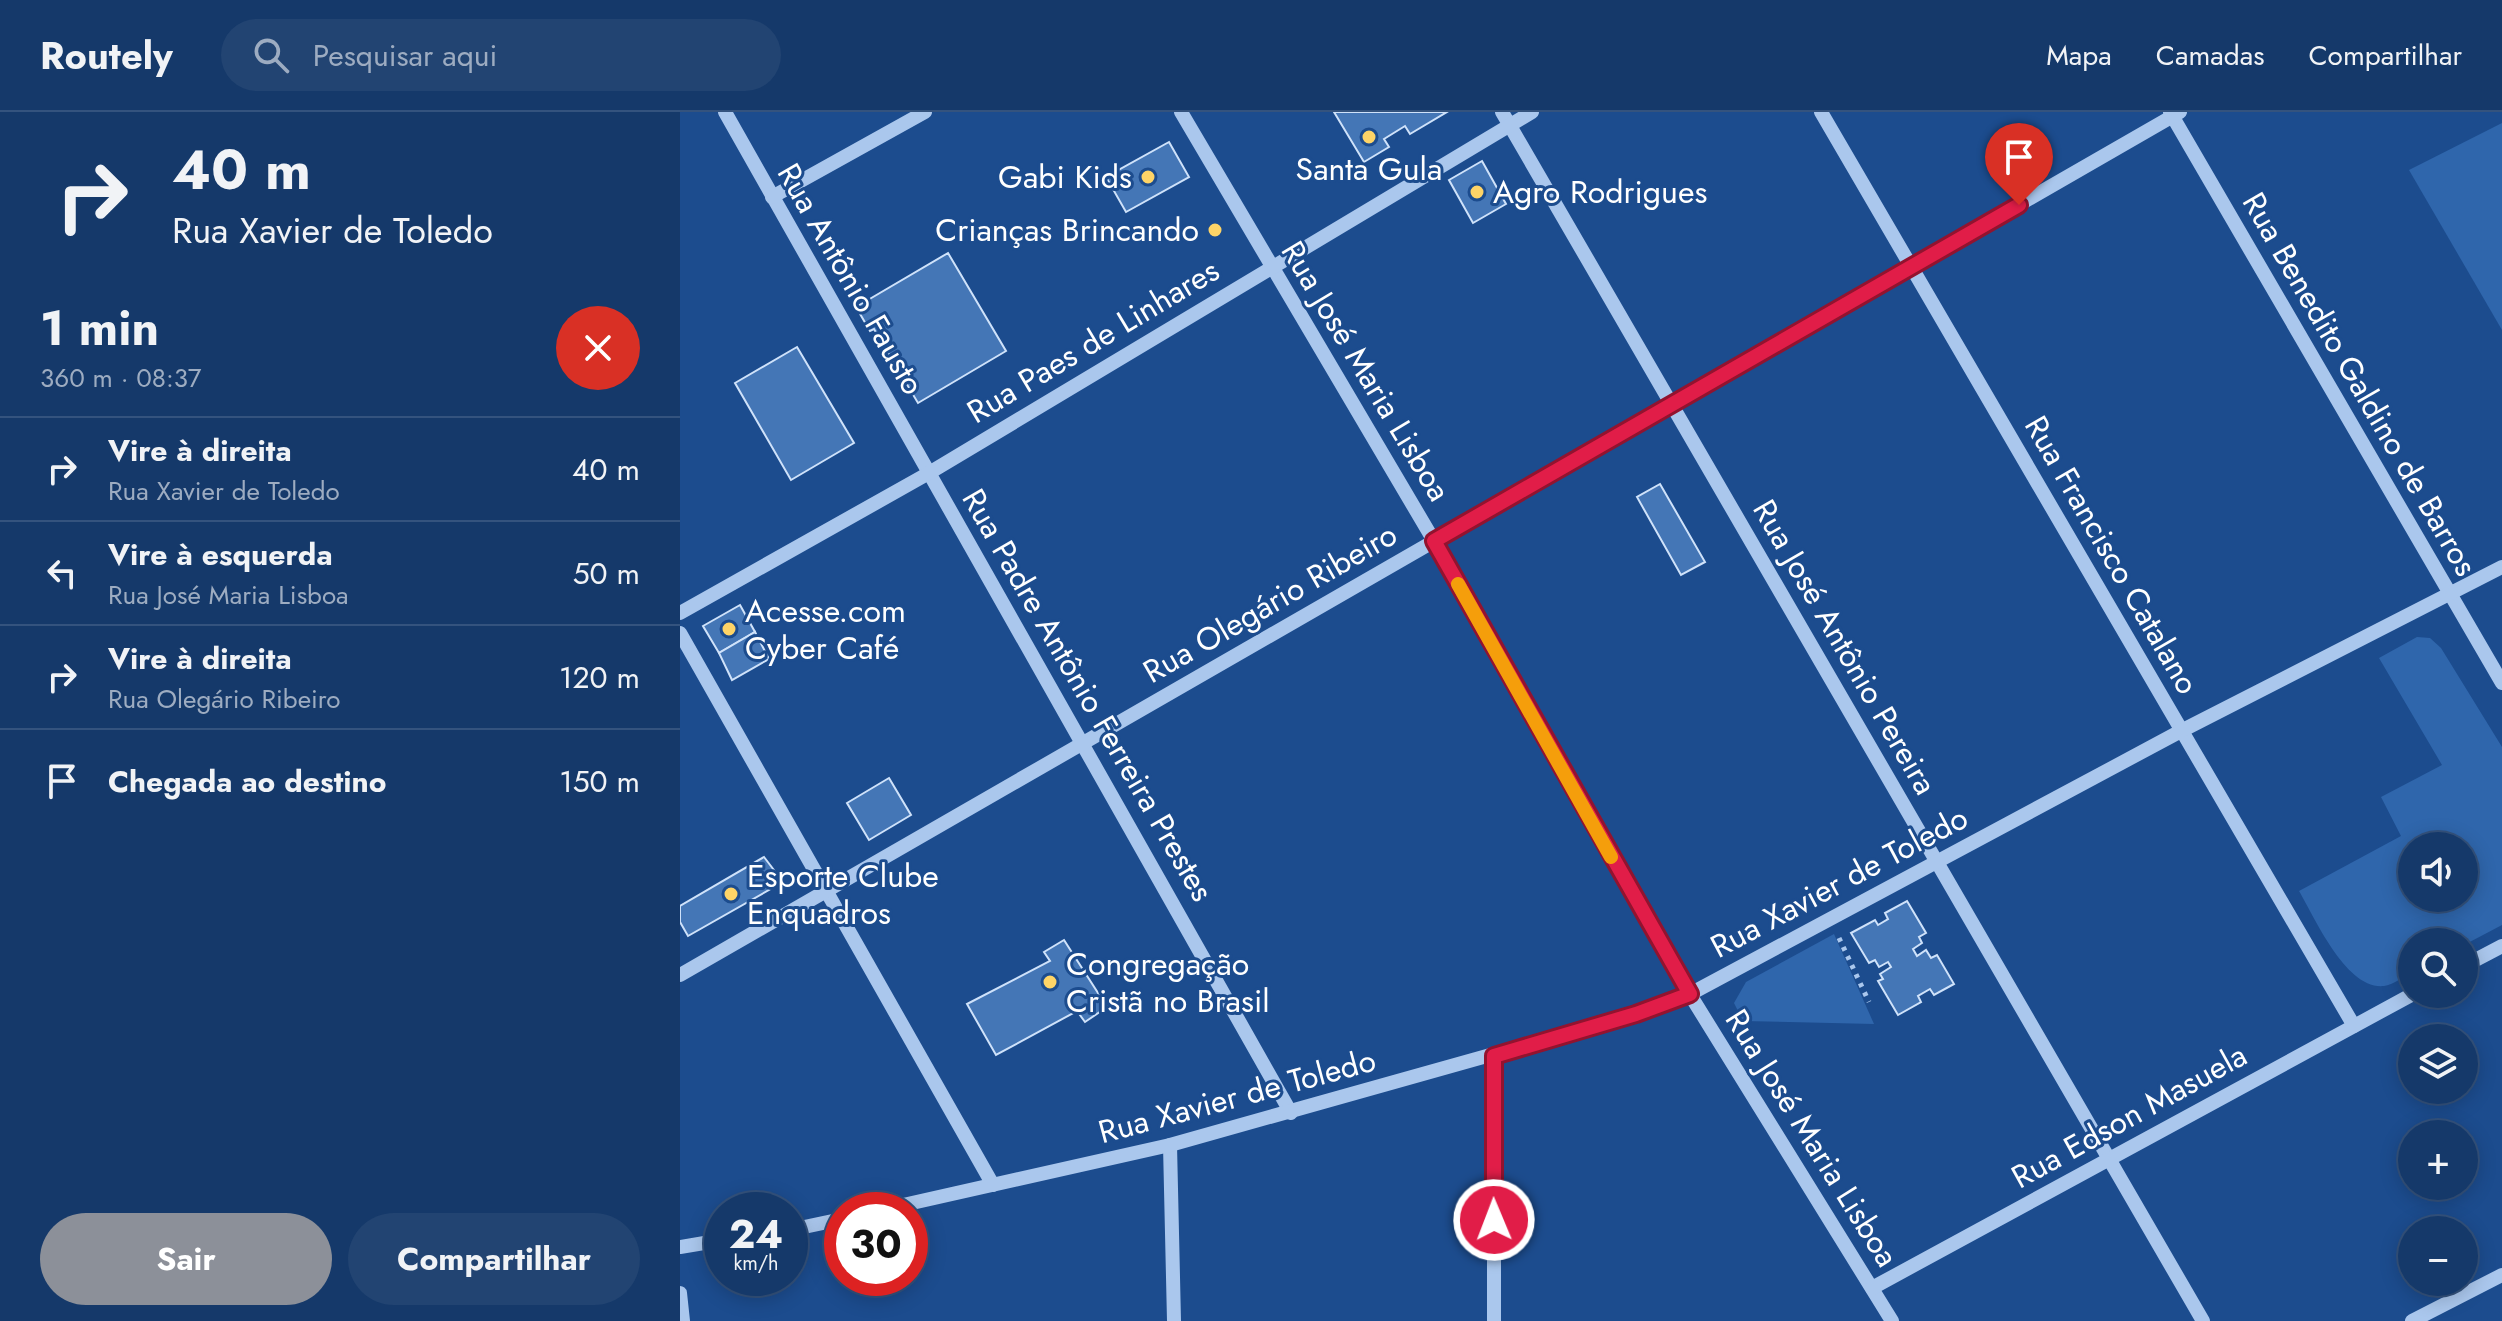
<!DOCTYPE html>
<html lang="pt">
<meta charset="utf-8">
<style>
:root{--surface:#15396a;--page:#224472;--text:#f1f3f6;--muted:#9dacc1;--line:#34537e;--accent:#8c9099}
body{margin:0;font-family:Jost,sans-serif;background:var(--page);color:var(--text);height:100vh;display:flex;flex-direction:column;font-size:30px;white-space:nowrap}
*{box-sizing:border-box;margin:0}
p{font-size:26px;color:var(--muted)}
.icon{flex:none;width:44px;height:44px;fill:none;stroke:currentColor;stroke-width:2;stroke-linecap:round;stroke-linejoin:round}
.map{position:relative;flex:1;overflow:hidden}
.side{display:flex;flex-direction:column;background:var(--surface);width:680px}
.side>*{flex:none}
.hud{background:#15396a;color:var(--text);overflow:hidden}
.tools{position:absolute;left:1718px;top:720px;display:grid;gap:16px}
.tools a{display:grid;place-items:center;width:80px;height:80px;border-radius:50%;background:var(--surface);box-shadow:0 4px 20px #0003,0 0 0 2px var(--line);font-size:40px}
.speed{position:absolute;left:24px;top:1080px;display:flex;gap:16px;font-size:40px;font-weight:700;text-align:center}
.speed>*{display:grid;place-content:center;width:104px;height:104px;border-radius:50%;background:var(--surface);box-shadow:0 4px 20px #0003,0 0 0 2px var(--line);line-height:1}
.speed small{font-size:20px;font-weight:400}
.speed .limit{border:12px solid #d22;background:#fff;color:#111}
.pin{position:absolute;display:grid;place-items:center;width:68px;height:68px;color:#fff;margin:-82px -34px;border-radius:50% 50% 50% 0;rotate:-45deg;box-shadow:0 0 8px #0007}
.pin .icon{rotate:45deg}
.me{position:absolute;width:88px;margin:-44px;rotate:359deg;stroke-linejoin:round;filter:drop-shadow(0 0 6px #0008)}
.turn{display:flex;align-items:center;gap:28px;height:168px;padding:0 40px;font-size:36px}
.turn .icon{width:104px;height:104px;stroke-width:2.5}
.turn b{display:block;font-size:56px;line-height:68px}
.round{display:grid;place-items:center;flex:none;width:84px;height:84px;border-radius:42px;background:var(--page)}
.summary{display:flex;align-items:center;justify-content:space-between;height:136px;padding:0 40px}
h1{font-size:48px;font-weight:700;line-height:60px}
.button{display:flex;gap:16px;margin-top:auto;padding:16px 40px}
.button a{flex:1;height:92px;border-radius:48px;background:var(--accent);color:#fff;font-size:32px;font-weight:700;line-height:92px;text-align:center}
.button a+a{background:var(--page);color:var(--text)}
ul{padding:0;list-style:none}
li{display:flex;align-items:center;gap:24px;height:104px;padding:0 40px;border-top:2px solid var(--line)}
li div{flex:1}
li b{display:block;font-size:30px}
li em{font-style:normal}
header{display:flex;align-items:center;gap:48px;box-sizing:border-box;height:112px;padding:0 40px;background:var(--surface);border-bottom:2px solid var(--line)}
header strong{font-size:38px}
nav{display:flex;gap:44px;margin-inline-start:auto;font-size:28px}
.search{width:560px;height:72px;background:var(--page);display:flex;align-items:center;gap:20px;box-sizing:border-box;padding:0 28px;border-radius:44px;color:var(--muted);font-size:30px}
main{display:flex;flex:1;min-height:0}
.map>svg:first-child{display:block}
.green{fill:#2f66ac;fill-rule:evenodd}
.building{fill:#4476b6;stroke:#cfe2fa;stroke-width:2}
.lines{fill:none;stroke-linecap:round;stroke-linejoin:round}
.path{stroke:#aac7ed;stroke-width:5;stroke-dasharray:4 6;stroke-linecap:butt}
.minor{stroke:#aac7ed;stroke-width:14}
.route-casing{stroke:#92132f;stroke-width:20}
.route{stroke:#e11d48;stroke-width:14}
.slow{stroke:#f59e0b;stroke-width:14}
.poi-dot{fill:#fed467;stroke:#1c4c8e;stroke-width:3}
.labels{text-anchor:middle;stroke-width:6;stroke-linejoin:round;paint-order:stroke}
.poi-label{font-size:32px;fill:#fff;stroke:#1c4c8e;text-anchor:start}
.street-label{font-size:32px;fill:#fff;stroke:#1c4c8e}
</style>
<header>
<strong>Routely</strong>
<div class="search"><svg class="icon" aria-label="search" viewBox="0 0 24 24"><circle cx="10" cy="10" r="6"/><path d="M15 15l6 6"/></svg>Pesquisar aqui</div>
<nav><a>Mapa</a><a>Camadas</a><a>Compartilhar</a></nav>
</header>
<main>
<section class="side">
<div class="hud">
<div class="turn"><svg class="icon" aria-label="right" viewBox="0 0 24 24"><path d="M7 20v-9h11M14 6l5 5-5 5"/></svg><div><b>40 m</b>Rua Xavier de Toledo</div></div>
</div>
<div class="summary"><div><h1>1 min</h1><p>360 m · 08:37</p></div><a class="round" style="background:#d93025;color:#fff"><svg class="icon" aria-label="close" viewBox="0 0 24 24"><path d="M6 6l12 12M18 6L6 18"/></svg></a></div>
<ul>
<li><svg class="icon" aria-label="right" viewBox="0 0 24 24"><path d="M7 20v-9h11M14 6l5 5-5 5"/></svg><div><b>Vire à direita</b><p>Rua Xavier de Toledo</p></div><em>40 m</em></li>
<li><svg class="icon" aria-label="left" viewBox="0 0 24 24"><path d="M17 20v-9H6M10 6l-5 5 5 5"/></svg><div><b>Vire à esquerda</b><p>Rua José Maria Lisboa</p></div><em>50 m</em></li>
<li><svg class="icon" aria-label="right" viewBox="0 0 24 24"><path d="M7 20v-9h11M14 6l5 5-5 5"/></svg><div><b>Vire à direita</b><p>Rua Olegário Ribeiro</p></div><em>120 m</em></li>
<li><svg class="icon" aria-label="arrive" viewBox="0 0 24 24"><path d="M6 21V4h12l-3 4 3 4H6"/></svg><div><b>Chegada ao destino</b></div><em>150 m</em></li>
</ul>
<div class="button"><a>Sair</a><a>Compartilhar</a></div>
</section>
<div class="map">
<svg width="1822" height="1209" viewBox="0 0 1822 1209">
<rect width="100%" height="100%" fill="#1c4c8e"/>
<g class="green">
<polygon points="1822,11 1822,218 1729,58"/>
<path d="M1737 525 1750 526 1761 536 1822 635V813L1784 833V830H1732V860C1724 864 1713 873 1704 874 1666 878 1635 806 1619 779L1721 724 1701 685 1762 653 1699 546ZM1732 734H1784V786H1732Z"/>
<polygon points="1154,822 1194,912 1063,909 1054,891 1066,870"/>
</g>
<g class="building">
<polygon points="654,0 767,0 730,22 725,14 704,27 709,35 684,50"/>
<polygon points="489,30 509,65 446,100 426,65"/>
<polygon points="802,49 826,92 793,111 769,68"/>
<polygon points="268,141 326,239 238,291 194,217 190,219 176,195"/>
<polygon points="117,235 174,331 111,368 55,271"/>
<polygon points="980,372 1025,450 1001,463 957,385"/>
<polygon points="60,493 75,520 39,541 23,514"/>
<polygon points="75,520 89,547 52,568 39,541"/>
<polygon points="209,666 231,703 189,728 167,691"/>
<polygon points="84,745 103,770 8,824 0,810 0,794"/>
<polygon points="1227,789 1246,821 1239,825 1242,831 1233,837 1237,844 1246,838 1251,846 1257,843 1274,872 1254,883 1250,877 1238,884 1241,890 1218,903 1198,869 1203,867 1200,862 1211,855 1208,850 1199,855 1195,848 1189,851 1171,821 1195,808 1198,813 1208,807 1205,801"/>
<polygon points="384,828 427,895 405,910 397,899 316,943 287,892 370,849 364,840"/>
</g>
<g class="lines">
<polyline class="path" points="1159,826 1189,890"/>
<g class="minor">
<polyline points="45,0 611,1001"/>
<polyline points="501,0 754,429 996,860 1212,1209"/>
<polyline points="822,0 1523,1209"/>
<polyline points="1141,0 1674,914"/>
<polyline points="1490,0 1822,571"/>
<polyline points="92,85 245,0"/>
<polyline points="0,501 249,361 852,0"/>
<polyline points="0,521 313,1073"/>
<polyline points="1784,854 1822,834"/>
<polyline points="0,863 1500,0"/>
<polyline points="814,944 814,1209"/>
<polyline points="490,1033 494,1209"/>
<polyline points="201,1098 490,1033 956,902 1010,882 1501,619 1822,455"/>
<polyline points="110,1118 162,1107"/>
<polyline points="0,1135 42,1128"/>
<polyline points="1192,1176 1733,882"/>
<polyline points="0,1181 3,1209"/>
<polyline points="1732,1209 1822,1163"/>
</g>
</g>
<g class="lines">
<defs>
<polyline id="route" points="814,1108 814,944 956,902 1010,882 754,429 1339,93"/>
</defs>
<use href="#route" class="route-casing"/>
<use href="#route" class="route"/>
<polyline class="slow" points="778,472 931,745"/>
</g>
<g class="poi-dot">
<circle cx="689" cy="25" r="8"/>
<circle cx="468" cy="65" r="8"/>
<circle cx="797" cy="80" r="8"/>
<circle cx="535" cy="118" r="8"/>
<circle cx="49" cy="517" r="8"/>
<circle cx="51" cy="782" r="8"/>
<circle cx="370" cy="870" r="8"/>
</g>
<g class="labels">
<g class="poi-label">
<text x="689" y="68" text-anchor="middle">Santa Gula</text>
<text x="452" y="76" text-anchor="end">Gabi Kids</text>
<text x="813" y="91">Agro Rodrigues</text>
<text x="519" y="129" text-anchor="end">Crianças Brincando</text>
<text x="65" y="510">Acesse.com<tspan x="65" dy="37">Cyber Café</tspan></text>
<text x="67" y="775">Esporte Clube<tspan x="67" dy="37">Enquadros</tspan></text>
<text x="386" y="863">Congregação<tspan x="386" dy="37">Cristã no Brasil</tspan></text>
</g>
<g class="street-label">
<text transform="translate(171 167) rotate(60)" y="11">Rua Antônio Fausto</text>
<text transform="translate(413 229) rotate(-31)" y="11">Rua Paes de Linhares</text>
<text transform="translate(686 259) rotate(59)" y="11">Rua José Maria Lisboa</text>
<text transform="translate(1680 272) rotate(60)" y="11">Rua Benedito Galdino de Barros</text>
<text transform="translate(1432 443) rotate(60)" y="11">Rua Francisco Catalano</text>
<text transform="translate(590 491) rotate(-30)" y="11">Rua Olegário Ribeiro</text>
<text transform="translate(1165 535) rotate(60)" y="11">Rua José Antônio Pereira</text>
<text transform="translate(408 583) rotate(60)" y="11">Rua Padre Antônio Ferreira Prestes</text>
<text transform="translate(1159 770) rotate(-28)" y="11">Rua Xavier de Toledo</text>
<text transform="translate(557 984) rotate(-15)" y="11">Rua Xavier de Toledo</text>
<text transform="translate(1449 1004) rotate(-29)" y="11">Rua Edson Masuela</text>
<text transform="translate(1132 1026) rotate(58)" y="11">Rua José Maria Lisboa</text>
</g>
</g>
</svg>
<div class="tools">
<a><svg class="icon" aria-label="sound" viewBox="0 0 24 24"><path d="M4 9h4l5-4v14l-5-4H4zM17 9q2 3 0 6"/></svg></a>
<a><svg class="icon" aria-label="search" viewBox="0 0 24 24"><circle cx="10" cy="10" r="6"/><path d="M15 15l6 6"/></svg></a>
<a><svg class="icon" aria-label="layers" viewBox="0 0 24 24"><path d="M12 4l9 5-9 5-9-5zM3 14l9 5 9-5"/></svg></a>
<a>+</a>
<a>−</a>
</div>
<div class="speed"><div>24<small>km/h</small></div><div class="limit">30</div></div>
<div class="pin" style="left:1339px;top:93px;background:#d93025"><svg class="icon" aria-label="arrive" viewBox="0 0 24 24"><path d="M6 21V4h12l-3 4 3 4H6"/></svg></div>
<svg class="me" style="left:814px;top:1108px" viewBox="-20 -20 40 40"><circle r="17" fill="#e11d48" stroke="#fff" stroke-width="3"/><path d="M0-11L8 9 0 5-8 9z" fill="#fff"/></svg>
</div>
</main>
